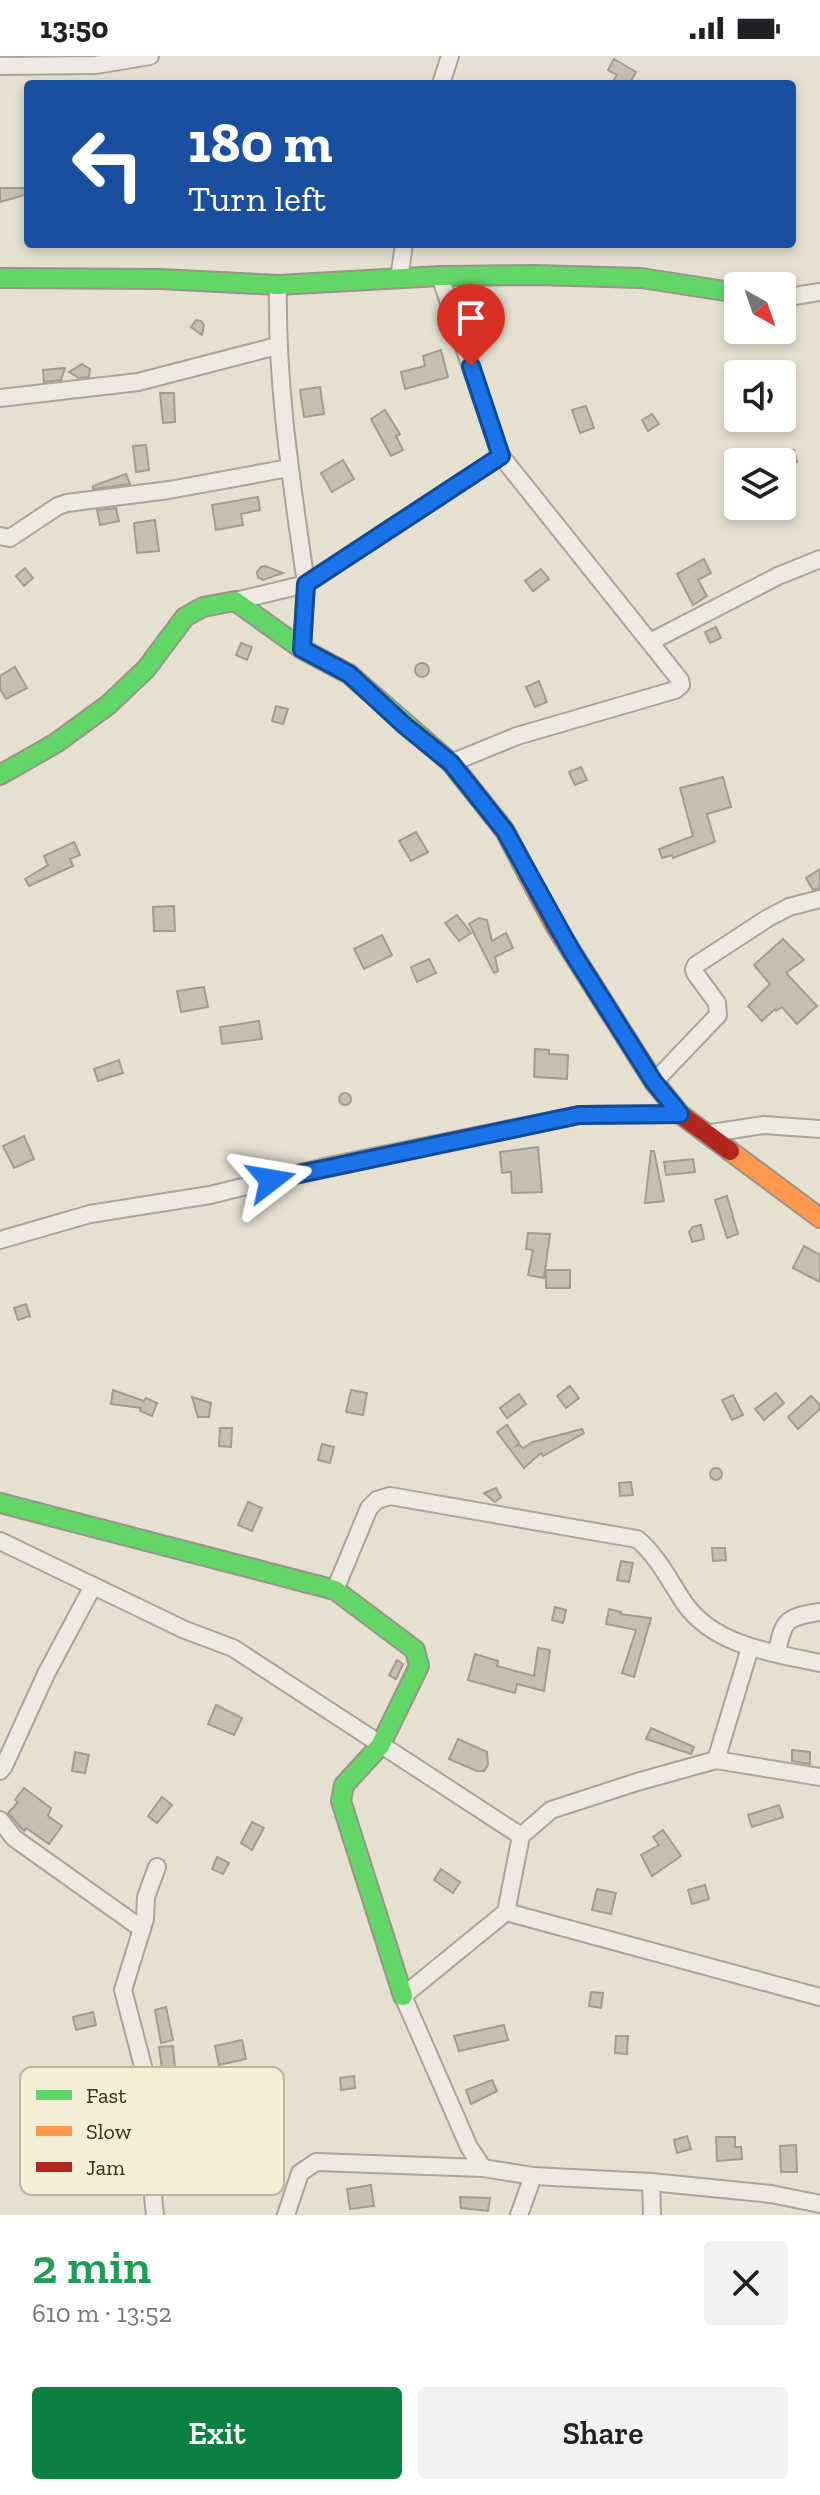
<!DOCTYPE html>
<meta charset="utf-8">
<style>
:root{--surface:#fff;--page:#f2f2f2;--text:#202124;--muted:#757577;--accent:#0b8043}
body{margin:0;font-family:"Zilla Slab",serif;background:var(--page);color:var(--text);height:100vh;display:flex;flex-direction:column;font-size:30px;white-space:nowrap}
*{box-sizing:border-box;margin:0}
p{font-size:26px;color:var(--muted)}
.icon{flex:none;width:44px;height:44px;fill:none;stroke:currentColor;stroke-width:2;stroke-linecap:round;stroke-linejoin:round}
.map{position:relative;height:2159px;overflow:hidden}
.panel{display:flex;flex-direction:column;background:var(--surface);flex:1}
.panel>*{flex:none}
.hud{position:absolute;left:24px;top:24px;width:772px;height:168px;border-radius:8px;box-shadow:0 4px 12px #0003;background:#1a4fa0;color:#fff;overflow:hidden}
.needle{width:52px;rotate:140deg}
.buttons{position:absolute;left:724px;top:216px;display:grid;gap:16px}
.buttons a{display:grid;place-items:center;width:72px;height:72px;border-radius:8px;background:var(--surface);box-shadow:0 4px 12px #0003;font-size:40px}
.pin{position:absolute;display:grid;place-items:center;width:68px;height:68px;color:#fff;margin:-82px -34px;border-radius:50% 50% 50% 0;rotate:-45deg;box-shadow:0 0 8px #0007}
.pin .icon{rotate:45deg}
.me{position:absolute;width:88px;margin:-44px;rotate:76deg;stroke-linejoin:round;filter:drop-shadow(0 0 6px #0008)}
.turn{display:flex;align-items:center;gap:28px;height:168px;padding:0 32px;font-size:36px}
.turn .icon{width:104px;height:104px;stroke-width:2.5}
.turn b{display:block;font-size:56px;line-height:68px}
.round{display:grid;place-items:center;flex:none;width:84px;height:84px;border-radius:8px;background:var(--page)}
.overview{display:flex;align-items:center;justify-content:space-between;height:136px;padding:0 32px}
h1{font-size:48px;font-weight:600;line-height:60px;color:#1e9e55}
.primary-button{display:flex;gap:16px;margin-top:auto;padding:16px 32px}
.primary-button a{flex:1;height:92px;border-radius:8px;background:var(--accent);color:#fff;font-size:32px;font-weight:600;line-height:92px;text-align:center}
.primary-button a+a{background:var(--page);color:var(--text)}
.status{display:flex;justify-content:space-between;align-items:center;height:56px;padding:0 40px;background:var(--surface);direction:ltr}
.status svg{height:22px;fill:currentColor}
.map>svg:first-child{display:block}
.building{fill:#c8bfb1;stroke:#a59c8f;stroke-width:2}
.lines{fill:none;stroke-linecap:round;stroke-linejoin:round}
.street-casing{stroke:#aaa599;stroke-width:20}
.fast-casing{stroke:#9a9488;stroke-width:22}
.slow-casing{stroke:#9a9488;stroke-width:22}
.jam-casing{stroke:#9a9488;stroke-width:22}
.street{stroke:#eeeae1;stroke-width:16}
.fast{stroke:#63d668;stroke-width:18}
.slow{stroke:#ff974d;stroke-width:18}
.jam{stroke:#b3261e;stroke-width:18}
.route-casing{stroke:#114b97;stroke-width:20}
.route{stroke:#1a73e8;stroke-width:14}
.key{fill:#f4eed7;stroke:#bcb4a0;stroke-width:2}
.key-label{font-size:22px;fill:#392e20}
</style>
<div class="status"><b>13:50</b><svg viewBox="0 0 49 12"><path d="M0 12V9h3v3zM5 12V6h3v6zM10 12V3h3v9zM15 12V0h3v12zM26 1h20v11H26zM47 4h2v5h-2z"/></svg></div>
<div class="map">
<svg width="820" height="2159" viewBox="0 0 820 2159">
<rect width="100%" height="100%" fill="#e5e0d0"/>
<g class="building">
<polygon points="614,3 636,16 629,28 611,28 617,19 608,14"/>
<polygon points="0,132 28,132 28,138 0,146"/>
<polygon points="196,264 201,265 204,269 202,279 191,271"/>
<polygon points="441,294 448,321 405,333 401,316 425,310 423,300"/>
<polygon points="82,308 90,313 89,321 79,322 69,316"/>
<polygon points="65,312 61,324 44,326 43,314"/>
<polygon points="320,331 324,358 304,361 300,334"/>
<polygon points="160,337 174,337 175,366 163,367"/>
<polygon points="586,350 594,372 580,377 572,354"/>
<polygon points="385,354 400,378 396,380 403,394 391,400 371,363"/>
<polygon points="652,358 659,368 648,375 642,364"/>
<polygon points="146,389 149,414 136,416 133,390"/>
<polygon points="794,394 797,406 782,410 777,398"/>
<polygon points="343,404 354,423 332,436 321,417"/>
<polygon points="126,418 130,428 93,433 93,430"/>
<polygon points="258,441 260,454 241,458 243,469 216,474 212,449"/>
<polygon points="116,452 119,465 100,469 97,454"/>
<polygon points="155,464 159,495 137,497 134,467"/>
<polygon points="704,503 711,517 698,524 707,540 693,549 677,518"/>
<polygon points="265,510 283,517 263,524 258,521 257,516 261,511"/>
<polygon points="25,512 33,522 24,530 16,520"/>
<polygon points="541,513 549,523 533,535 525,525"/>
<polygon points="716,571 721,582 710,587 705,576"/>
<polygon points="241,587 252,591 247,604 236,599"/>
<circle cx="422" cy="614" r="7"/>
<polygon points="15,611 27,632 6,643 0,633 0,620"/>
<polygon points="539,625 547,646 535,651 526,631"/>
<polygon points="276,650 288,653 283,668 272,665"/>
<polygon points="581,711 587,724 575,729 569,716"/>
<polygon points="723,721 731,751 707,758 715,786 673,802 672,799 662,802 659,793 693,780 680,732"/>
<polygon points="416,776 428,796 411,805 399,785"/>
<polygon points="74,786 80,799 70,803 73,810 29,830 25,823 48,809 44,800"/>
<polygon points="820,813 820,832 813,834 806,822"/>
<polygon points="174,850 175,875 154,875 153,851"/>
<polygon points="457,859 471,877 459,885 445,867"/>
<polygon points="479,862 487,864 492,885 506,877 513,892 495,901 498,915 494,917 469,868"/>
<polygon points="382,879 392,899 364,913 354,893"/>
<polygon points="783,883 804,904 786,917 817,950 797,968 782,951 776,955 775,953 762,965 748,950 770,928 754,909"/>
<polygon points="429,903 436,917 417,926 411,911"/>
<polygon points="204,931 208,951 181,956 177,935"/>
<polygon points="259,965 262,983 222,988 220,971"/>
<polygon points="535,993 549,994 549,998 568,999 567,1023 534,1021"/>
<polygon points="119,1004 123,1017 98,1025 94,1013"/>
<circle cx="345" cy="1043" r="6"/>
<polygon points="24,1080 34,1103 14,1112 3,1090"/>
<polygon points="538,1091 542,1136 512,1137 511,1116 502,1117 500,1096"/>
<polygon points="651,1095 654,1095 664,1145 645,1147"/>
<polygon points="693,1103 695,1116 666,1119 664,1106"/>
<polygon points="727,1140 738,1178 727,1182 715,1144"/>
<polygon points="701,1169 704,1183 692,1186 689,1176 693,1171"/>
<polygon points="528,1177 550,1178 544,1222 528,1219 533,1194 526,1193"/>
<polygon points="804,1190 820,1199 820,1226 793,1212"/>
<rect x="546" y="1214" width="24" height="18"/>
<polygon points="26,1248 30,1260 18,1264 14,1252"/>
<polygon points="570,1330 579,1342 566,1352 557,1340"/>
<polygon points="113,1334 144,1345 146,1342 157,1347 152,1360 140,1355 141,1352 111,1348"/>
<polygon points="351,1334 367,1337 363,1359 346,1356"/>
<polygon points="776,1337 784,1347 764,1364 755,1353"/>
<polygon points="519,1338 526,1348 507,1362 500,1352"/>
<polygon points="733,1339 743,1359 732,1364 722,1344"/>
<polygon points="811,1340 820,1349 820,1353 798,1373 788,1361"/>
<polygon points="192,1341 211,1347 209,1361 198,1361"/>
<polygon points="507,1369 519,1387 516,1390 520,1389 523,1392 533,1386 582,1373 584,1377 543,1400 541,1397 524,1412 497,1376"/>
<polygon points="220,1372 232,1372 231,1391 219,1390"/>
<polygon points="322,1388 334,1391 330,1407 318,1404"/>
<circle cx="716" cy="1418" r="6"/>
<polygon points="631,1426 633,1439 620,1440 619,1427"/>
<polygon points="496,1432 501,1441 495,1446 484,1437"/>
<polygon points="248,1446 262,1452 252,1475 238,1469"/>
<polygon points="712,1492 725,1492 726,1504 713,1505"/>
<polygon points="621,1505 633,1507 629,1526 617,1524"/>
<polygon points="555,1551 566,1554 563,1567 552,1564"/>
<polygon points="609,1553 621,1556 620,1558 651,1562 634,1621 622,1617 636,1574 606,1568"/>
<polygon points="538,1592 550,1594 544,1635 517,1628 515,1637 468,1624 475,1598 498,1605 497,1610 534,1620"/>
<polygon points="397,1604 403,1608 396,1623 389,1619"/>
<polygon points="216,1649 242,1662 234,1679 208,1668"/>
<polygon points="651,1672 694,1691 691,1698 646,1683"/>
<polygon points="458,1683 487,1696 488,1709 484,1715 477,1715 449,1703"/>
<polygon points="792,1694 810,1696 810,1708 792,1705"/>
<polygon points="75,1696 89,1699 85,1717 72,1715"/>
<polygon points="24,1732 51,1752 48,1760 62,1770 49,1788 26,1772 24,1775 8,1757 18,1746 15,1744"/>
<polygon points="162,1741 172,1749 157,1767 148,1760"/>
<polygon points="779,1749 783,1761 752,1771 748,1759"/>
<polygon points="252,1766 264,1772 252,1794 241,1787"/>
<polygon points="663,1774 681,1800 652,1820 641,1799 659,1789 653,1781"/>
<polygon points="217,1801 229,1807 223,1818 212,1813"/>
<polygon points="441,1813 460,1826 453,1837 434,1824"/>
<polygon points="705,1829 709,1843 692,1848 688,1834"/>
<polygon points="597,1833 616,1837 611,1858 592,1854"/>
<polygon points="591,1936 603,1937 601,1952 589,1950"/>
<polygon points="166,1951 173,1984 161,1987 155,1954"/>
<polygon points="93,1956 96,1969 76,1974 73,1961"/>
<polygon points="504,1969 508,1984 459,1995 454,1980"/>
<polygon points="616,1980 628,1980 627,1998 615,1997"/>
<polygon points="242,1984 246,2003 219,2009 215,1990"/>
<polygon points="173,1990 175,2012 162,2013 159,1991"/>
<polygon points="354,2020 355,2032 341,2034 340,2022"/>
<polygon points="492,2024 497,2035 471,2048 466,2034"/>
<polygon points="687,2080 691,2093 677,2097 674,2084"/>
<polygon points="716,2081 735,2081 735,2091 741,2091 742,2103 717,2105"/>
<polygon points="796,2089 797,2116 781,2116 780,2090"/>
<polygon points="371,2129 374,2150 350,2153 347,2133"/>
<polygon points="460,2141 490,2142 488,2155 461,2152"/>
</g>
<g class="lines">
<defs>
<g id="street">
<polyline points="0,10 96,9 150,0"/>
<polyline points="441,28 450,0"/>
<polyline points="440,220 501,400 680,624 681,629 675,634 517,680 451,707"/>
<polyline points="399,223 404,188"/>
<polyline points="782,242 820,236"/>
<polyline points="0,342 138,326 277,290"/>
<polyline points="0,480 10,482 58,450 67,447 169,434 289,412"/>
<path d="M235 545 306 528C292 429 276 330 278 229"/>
<polyline points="650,586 778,520 820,503"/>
<polyline points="302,593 306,528 501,400"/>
<polyline points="654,1026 718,959 717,947 695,917 694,913 696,909 768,862 789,851 820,843"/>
<polyline points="705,1078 764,1069 820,1073"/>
<polyline points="0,1184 90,1158 210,1139 333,1109 579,1059 680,1058"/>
<polyline points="0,1485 185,1574 233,1592 521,1780"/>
<path d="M335 1534 369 1452 377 1444 390 1440 637 1483C658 1500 670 1526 685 1548 715 1590 773 1597 820 1607"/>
<path d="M777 1597C783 1564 786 1561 820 1556"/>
<polyline points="716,1704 750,1592"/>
<polyline points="0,1715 4,1710 46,1618 93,1530"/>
<polyline points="0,1764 14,1782 142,1873"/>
<polyline points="506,1856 820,1941"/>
<polyline points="483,2112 469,2091 403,1940 506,1856 521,1780 551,1754 637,1726 716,1704 820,1721"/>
<polyline points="651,2126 652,2159"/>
<polyline points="155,2159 147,2084 150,2037 123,1934 145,1863 146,1841 157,1811"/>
<polyline points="286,2159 300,2117 316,2106 483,2112 533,2120 651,2126 771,2138 820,2148"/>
<polyline points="519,2159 533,2120"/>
</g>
<g id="fast">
<polyline points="0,222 160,223 278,229 440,220 535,219 641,222 738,237"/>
<polyline points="0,719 56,687 108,649 146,613 185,561 203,551 235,545 302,593 349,618 451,707 505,775 528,819"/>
<polyline points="0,1447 335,1534 415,1594 419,1610 380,1690 344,1729 341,1745 403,1940"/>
</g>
<polyline id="slow" points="730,1095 820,1162"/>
<polyline id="jam" points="528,819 556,871 654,1026 680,1058 730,1095"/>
</defs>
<use href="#street" class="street-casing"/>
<use href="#fast" class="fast-casing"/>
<use href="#slow" class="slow-casing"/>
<use href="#jam" class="jam-casing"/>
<use href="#street" class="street"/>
<use href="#fast" class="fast"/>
<use href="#slow" class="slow"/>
<use href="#jam" class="jam"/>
</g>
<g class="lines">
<defs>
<polyline id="route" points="271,1124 579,1059 680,1058 654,1026 572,896 505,775 451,707 404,669 349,618 302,593 306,528 501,400 471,310"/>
</defs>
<use href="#route" class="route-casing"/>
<use href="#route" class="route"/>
</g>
<rect x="20" y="2011" width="264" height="128" rx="12" class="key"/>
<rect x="36" y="2034" width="36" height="10" fill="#63d668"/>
<rect x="36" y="2070" width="36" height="10" fill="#ff974d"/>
<rect x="36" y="2106" width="36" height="10" fill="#b3261e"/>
<g class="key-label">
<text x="86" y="2047">Fast</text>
<text x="86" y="2083">Slow</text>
<text x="86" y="2119">Jam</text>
</g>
</svg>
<div class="buttons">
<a><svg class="needle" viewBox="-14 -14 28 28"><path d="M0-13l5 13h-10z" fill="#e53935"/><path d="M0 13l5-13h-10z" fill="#757577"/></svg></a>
<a><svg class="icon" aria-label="sound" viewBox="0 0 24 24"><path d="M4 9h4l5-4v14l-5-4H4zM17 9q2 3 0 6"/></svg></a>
<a><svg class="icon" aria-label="layers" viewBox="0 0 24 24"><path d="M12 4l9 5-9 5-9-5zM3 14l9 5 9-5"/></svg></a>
</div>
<div class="pin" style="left:471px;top:310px;background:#d93025"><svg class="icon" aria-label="arrive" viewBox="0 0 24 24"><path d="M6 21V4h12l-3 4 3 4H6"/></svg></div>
<svg class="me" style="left:271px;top:1124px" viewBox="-20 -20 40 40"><path d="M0-17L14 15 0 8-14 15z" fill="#1a73e8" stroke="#fff" stroke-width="4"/></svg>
<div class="hud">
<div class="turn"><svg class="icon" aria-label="left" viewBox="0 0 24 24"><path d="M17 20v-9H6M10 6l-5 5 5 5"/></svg><div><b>180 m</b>Turn left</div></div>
</div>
</div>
<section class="panel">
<div class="overview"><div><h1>2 min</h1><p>610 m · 13:52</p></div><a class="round"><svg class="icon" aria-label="close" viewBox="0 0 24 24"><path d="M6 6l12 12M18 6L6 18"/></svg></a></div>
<div class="primary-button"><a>Exit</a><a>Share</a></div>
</section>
